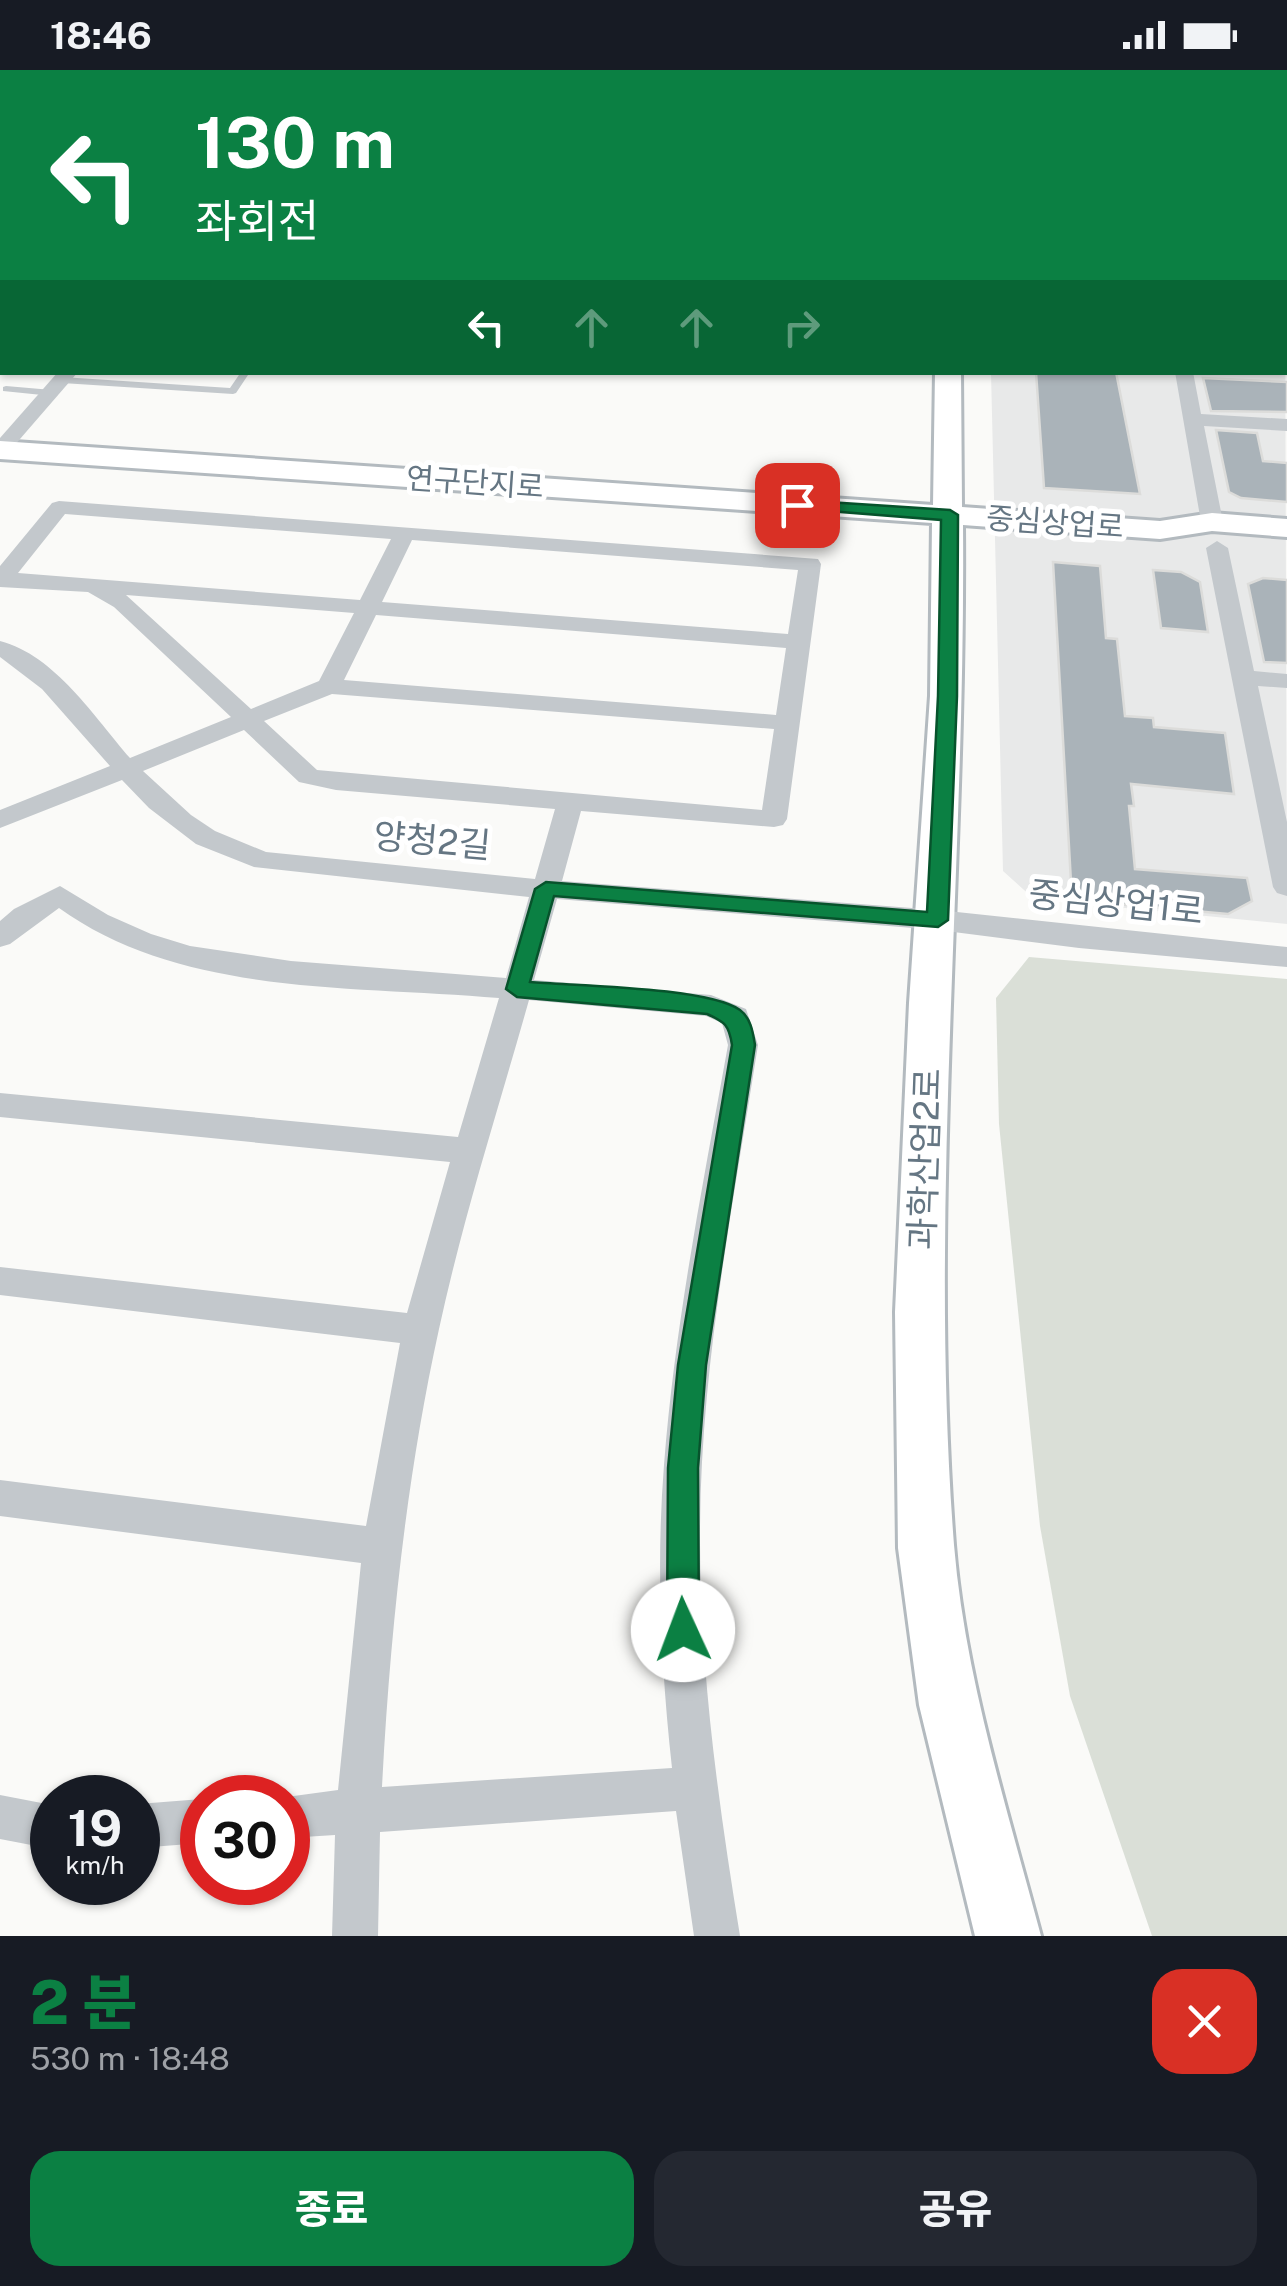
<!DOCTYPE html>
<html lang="ko">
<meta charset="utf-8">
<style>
:root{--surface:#171b24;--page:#242831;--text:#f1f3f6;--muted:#9ea1a6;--accent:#0b8043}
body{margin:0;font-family:"Public Sans","Noto Sans KR",sans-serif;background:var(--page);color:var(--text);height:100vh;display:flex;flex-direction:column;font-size:38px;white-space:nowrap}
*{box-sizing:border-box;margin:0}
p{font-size:32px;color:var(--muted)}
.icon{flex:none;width:55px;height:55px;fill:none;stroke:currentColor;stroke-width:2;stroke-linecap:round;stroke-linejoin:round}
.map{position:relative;height:1866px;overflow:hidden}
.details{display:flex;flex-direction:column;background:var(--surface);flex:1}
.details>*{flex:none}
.top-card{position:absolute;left:0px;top:0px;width:1288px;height:305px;box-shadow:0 2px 8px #0004;background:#0b8043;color:#fff;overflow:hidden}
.speed{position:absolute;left:30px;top:1705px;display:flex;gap:20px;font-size:50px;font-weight:700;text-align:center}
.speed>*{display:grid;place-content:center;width:130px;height:130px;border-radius:50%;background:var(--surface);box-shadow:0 2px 8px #0004;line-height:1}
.speed small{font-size:25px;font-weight:400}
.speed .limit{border:15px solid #d22;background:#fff;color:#111}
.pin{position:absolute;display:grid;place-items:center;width:85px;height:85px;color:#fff;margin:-42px;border-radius:20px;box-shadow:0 5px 15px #0006}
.me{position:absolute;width:110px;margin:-55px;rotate:358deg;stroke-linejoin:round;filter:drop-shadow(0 0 8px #0008)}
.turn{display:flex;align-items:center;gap:35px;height:210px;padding:0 30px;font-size:45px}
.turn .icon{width:130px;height:130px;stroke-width:2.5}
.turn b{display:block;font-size:70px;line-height:85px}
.lanes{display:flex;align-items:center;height:95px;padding:0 30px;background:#0003;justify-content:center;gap:50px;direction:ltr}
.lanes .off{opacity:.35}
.round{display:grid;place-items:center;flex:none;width:105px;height:105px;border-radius:30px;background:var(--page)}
.headline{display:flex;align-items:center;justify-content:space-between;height:170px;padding:0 30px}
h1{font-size:60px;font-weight:800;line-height:75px;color:var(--accent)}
.cta{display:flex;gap:20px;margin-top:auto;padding:20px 30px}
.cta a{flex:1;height:115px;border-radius:30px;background:var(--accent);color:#fff;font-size:40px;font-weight:800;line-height:115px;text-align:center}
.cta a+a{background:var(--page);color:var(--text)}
.status{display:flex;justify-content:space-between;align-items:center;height:70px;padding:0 50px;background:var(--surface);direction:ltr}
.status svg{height:28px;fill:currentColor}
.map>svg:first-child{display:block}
.built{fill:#e8e9e9}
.green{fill:#dadfd7}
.building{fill:#aab3b9;stroke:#dcdcda;stroke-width:2.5}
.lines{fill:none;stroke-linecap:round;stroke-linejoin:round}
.secondary-casing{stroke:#b3babf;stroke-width:6}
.lane{fill:#c3c8cc;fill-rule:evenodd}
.street{fill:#c3c8cc;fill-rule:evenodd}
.secondary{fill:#fff;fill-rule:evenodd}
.route{fill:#0b8043;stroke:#07532c;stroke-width:2.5}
.labels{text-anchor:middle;stroke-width:10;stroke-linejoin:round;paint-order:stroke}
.far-street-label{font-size:30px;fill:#657683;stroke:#fff}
.street-label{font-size:35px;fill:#657683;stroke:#fff}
</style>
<div class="status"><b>18:46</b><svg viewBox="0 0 49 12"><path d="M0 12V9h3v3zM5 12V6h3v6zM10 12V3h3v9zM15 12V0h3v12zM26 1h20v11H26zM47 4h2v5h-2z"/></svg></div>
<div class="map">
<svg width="1287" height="1866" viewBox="0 0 1287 1866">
<rect width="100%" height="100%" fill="#fafaf8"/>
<polygon class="built" points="1285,203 1287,854 1034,829 1003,801 991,303 1285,302"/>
<g class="green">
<polygon points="814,0 1287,0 1287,42 1285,2 806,2"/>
<polygon points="1029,887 1287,909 1287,1866 1152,1866 1070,1626 1040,1456 999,1054 996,928"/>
</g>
<g class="building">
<polygon points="1036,302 1116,302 1140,424 1044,418"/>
<polygon points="1203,308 1287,312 1287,342 1211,341"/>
<polygon points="1216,360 1257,363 1263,391 1287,393 1287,432 1241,428 1229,422"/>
<polygon points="1053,492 1100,496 1106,568 1117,569 1125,646 1153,648 1154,657 1225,663 1234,724 1131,714 1134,736 1129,736 1135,799 1247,808 1252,831 1228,844 1072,830"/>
<polygon points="1153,500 1181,502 1200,512 1208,562 1161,558"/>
<polygon points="1263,508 1287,510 1287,593 1264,592 1248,514"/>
</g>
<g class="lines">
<defs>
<g id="secondary">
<polygon points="640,0 665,0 666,2 641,2"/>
<path d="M935 302H961L962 437 1160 451 1212 443 1287 449V467L1212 461 1160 469 963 455C966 795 928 1136 954 1475 965 1608 1007 1738 1041 1866H975L919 1635 898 1478 895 1242 909 933 930 626 932 453 0 389V371L933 435Z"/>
</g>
</defs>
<use href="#secondary" class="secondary-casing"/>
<g class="lane">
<rect x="1285" y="59" width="2" height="4"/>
<rect x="0" y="65" width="2" height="4"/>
<rect x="1285" y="121" width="2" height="8"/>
<rect x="1285" y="150" width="2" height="4"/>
<polygon points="241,302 250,302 236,323 233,324 62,313 57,310 62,307 230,318"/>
<polygon points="6,316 52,320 57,323 52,326 3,321 3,317"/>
</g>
<g class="street">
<polygon points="111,0 126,0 128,2 113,2"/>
<rect x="1285" y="189" width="2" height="10"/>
<rect x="1285" y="260" width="2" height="10"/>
<polygon points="58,302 78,302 7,384 0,386 0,368"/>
<polygon points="1175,302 1193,302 1201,344 1287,349 1287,361 1204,356 1223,452 1220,457 1212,458 1201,452"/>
<path d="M59 431 818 489 821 494 787 749 783 755 774 757 581 741 562 811 938 840 1287 877V897L1079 878 938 860 557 829 534 910 711 925 746 939 758 975C733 1135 701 1296 700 1458 699 1595 718 1731 740 1866H694L676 1741 380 1762 378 1866H332L335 1765 288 1768V1728H279L338 1720 361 1493 0 1446V1410L366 1456 400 1273 0 1225V1197L407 1243 450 1092 0 1047V1023L458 1067 499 928C354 915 183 927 59 838L10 874 0 877V851L14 839 60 816 108 845 151 864 190 876 291 891 506 908 529 827 254 797 196 774 149 738 122 710 0 758V740L110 696 42 619 0 587V571C55 585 95 648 130 688L231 647 114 537 88 522 0 517V496L52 433ZM65 444 391 469 360 530 18 503ZM412 470 798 500 788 564 382 532ZM126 525 354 543 319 611 251 639ZM376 545 786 578 776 645 344 610ZM332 624 774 659 762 740 317 700 264 651ZM244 660 299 712 336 720 555 739 535 809 266 782 215 761 191 745 143 701ZM529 930 706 946 722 953 728 975C703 1114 675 1253 664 1395 656 1495 661 1597 672 1698L382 1717C390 1564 406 1409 439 1259 463 1148 498 1040 529 930Z"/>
<polygon points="1217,471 1228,478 1254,601 1287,604 1287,618 1258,616 1287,752 1287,826 1277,823 1273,817 1206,478"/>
<polygon points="0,1725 52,1735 52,1779 0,1769"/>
<polygon points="202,1729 202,1773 138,1778 138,1734"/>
</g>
<use href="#secondary" class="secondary"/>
</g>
<path class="route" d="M797 430 950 440 958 445 957 626 948 850 938 857 554 826 530 912C576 916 707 917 740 940 751 948 753 963 755 975L706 1295 698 1398 699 1560 694 1571 683 1576 672 1571 667 1560 668 1398 678 1295 732 975C729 955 725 952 707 944L517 927 506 919 535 819 546 812 927 842 938 626 941 450 791 438 789 435Z"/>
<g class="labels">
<g class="far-street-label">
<text transform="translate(475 413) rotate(4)" y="10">연구단지로</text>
<text transform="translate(1055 453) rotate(4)" y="10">중심상업로</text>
</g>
<g class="street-label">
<text transform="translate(432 771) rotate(5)" y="12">양청2길</text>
<text transform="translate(1116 833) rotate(6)" y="12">중심상업1로</text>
<text transform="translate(925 1089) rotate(-88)" y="12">과학산업2로</text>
</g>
</g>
</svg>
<div class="speed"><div>19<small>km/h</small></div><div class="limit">30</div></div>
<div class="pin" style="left:797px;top:435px;background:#d93025"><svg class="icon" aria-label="arrive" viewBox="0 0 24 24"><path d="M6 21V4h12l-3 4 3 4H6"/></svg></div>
<svg class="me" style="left:683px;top:1560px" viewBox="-20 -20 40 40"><circle r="19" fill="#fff"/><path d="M0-13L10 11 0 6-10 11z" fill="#0b8043"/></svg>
<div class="top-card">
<div class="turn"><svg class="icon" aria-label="left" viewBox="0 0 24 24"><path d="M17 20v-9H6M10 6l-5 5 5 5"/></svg><div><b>130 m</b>좌회전</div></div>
<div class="lanes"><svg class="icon" aria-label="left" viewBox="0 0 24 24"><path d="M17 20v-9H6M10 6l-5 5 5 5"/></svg><svg class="icon off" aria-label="ahead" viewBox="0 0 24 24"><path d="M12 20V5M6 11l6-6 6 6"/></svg><svg class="icon off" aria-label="ahead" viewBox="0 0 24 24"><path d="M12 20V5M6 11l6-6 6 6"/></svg><svg class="icon off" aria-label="right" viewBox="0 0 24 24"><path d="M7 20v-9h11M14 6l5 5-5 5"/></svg></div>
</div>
</div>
<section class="details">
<div class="headline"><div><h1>2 분</h1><p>530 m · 18:48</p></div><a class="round" style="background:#d93025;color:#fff"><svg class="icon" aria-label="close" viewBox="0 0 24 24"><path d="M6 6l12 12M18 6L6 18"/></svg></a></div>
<div class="cta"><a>종료</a><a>공유</a></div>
</section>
